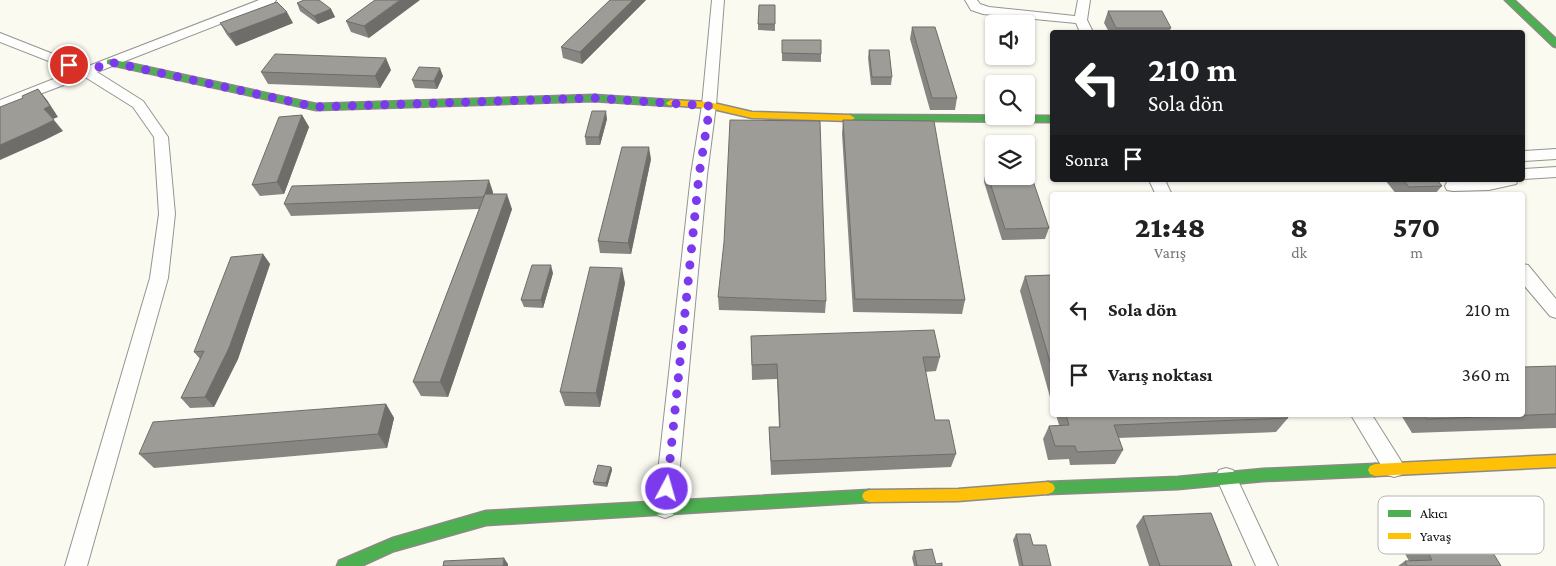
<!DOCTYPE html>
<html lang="tr">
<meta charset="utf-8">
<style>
:root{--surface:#fff;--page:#f2f2f2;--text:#222;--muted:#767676}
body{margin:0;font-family:"Crimson Pro",serif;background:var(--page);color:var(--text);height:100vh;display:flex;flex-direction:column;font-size:19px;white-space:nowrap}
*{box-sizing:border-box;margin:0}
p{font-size:16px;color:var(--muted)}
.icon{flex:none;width:28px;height:28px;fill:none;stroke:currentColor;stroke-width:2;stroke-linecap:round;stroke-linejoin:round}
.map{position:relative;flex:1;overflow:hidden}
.sheet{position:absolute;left:1050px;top:192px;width:475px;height:225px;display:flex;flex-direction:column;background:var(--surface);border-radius:5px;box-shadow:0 1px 4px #0004}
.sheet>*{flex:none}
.banner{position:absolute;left:1050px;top:30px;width:475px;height:152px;border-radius:5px;box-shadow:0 1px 4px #0004;background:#202124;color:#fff;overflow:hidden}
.tools{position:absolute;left:985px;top:15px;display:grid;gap:10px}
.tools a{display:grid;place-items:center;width:50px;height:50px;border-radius:5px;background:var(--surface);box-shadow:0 1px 4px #0004;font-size:25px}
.pin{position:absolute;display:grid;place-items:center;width:42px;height:42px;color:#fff;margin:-21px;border:2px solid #fff;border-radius:50%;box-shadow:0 1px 5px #0007}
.me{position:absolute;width:55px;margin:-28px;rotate:6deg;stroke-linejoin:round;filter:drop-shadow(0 0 4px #0008)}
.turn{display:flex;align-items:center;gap:18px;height:105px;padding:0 15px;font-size:22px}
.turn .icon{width:65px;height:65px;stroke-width:2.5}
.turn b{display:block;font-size:35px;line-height:42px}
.then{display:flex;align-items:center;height:48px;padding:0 15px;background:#0003;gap:10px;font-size:19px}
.eta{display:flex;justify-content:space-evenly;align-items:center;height:85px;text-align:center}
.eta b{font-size:30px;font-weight:800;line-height:35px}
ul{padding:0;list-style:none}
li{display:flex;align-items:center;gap:15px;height:65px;padding:0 15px}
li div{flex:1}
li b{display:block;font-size:19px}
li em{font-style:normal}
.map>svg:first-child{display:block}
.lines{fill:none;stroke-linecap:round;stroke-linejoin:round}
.street-casing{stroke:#949490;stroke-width:2}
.fast-casing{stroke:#8b8a86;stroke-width:3}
.slow-casing{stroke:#8b8a86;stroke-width:3}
.street{fill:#fefefd;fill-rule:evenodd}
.fast{fill:#4caf50;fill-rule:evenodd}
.slow{fill:#ffc107;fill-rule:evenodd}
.wall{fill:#888682}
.shaded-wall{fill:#6f6d6a}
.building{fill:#9e9c97;stroke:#6f6d6a}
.route{stroke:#7c3aed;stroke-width:9;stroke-dasharray:0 16.2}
.key{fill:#fff;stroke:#b6b6b6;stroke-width:1}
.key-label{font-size:14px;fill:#0d0d0d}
</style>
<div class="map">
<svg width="1556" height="566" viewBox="0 0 1556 566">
<rect width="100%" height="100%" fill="#fbfaf1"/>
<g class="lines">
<defs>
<g id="street">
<polygon points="259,0 276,0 274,3 97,72 143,101 168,137 175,214 168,278 87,566 65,566 150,278 159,214 154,137 133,107 85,77 0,109 0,100 74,71 0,42 0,33 86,67"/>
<polygon points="712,0 724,0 716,105 707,175 676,508 673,515 665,518 657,515 654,508 691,175 702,105"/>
<polygon points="965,0 977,0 980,4 989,7 1075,16 1078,0 1090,0 1087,20 1093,32 1080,32 1076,23 983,14 971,10"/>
<polygon points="1556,149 1556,159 1522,161 1522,151"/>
<polygon points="1556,167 1556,177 1522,179 1522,169"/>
<polygon points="1149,180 1165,180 1172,195 1156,195"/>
<polygon points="1518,180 1516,184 1489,190 1453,191 1447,190 1445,186 1447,182 1453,181"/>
<polygon points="1522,264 1528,265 1556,299 1556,318 1550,316 1522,283"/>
<polygon points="1351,415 1372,415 1401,461 1404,468 1401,475 1394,477 1387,475"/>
<polygon points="1226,468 1233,470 1278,566 1256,566 1216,477 1219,470"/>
</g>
<g id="fast">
<polygon points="1505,0 1514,0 1556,39 1556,47 1553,46"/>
<polygon points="110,59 316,104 594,95 671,100 676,103 671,106 594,101 316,110 107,64 107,60"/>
<polygon points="850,115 1052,116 1052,122 847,120 845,118"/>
<polygon points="1375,464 1380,466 1382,470 1380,474 1375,476 1263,481 1178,489 1048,494 1043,492 1041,488 1043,484 1048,482 1178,477 1263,469"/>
<polygon points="869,490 874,492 876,496 874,500 869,502 486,525 394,551 361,566 337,566 339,561 393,538 486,511"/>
</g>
<g id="slow">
<polygon points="671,100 709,102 752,112 850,115 855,118 850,121 752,118 709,108 668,105 666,103"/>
<polygon points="1556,455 1556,467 1375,476 1370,474 1368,470 1370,466 1375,464"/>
<polygon points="1048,482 1053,484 1055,488 1053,492 1048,494 958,501 869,502 864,500 862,496 864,492 869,490 958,489"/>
</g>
</defs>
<use href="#street" class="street-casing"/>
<use href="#fast" class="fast-casing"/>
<use href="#slow" class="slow-casing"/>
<use href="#street" class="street"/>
<use href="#fast" class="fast"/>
<use href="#slow" class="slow"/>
</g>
<g class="wall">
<polygon points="375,0 369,38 351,32 346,21"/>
<polygon points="610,0 646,0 582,64 563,58 561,47"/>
<polygon points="297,3 331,9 335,17 318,24 300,11"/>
<polygon points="775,5 775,31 758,30 758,24"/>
<polygon points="1108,11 1171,28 1169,32 1109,32 1104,23"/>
<polygon points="220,23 293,23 236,46 227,35"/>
<polygon points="912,27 957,98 955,110 930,110 910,39"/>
<polygon points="782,40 821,54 821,62 782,61"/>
<polygon points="869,50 892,77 891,85 871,85 868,58"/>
<polygon points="391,70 380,88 268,84 261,72"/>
<polygon points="443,76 437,89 415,88 412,80"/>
<polygon points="302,115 309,127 284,194 260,196 252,185"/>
<polygon points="607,119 600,145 586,145 585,137"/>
<polygon points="843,120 965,300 962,314 853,312 842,134"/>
<polygon points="651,159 631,254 600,253 598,241"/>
<polygon points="986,170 1049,228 1045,239 1002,240 984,182"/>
<polygon points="1385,180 1437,180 1442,186 1434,195 1397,195"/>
<polygon points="493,192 493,194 512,209 448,397 421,396 413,382 479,209 291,216 284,204"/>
<polygon points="263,254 270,264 238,359 214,407 190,408 181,398 200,359 194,352"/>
<polygon points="553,273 543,308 524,307 521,300"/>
<polygon points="1052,275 1052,404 1020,291 1025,276"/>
<polygon points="625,283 600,407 565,406 560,392"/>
<polygon points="718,297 826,301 825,313 719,310"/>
<polygon points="751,336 940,357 936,371 925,372 935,420 956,454 951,467 771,475 769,427 779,427 777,379 752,380"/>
<polygon points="1556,366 1556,428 1412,433 1401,415 1522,415"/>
<polygon points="386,404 394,418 387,448 154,468 139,454"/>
<polygon points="1056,415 1286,415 1288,418 1276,432 1118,438 1123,450 1115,464 1070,465 1069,459 1048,460 1043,439 1049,426 1059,425"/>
<polygon points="611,467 612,470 607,487 594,485 593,482"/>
<polygon points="1143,516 1232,566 1149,566 1136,526"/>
<polygon points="1016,534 1033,545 1051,566 1019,566 1013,540"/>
<polygon points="1421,540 1501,566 1398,566 1405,561 1409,561 1404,552"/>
<polygon points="914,551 936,564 942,566 914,566 912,558"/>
</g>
<g class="shaded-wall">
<polygon points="400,0 420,0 369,38 364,26"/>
<polygon points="633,0 646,0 582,64 580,52"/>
<polygon points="331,9 335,17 318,24 314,16"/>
<polygon points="287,12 293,23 236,46 229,34"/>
<polygon points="386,58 391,70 380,88 375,76"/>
<polygon points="440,68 443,76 437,89 434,81"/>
<polygon points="38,89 47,100 58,117 53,119 44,109"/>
<polygon points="606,111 607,119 600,145 599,137"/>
<polygon points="302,115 309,127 284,194 277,182"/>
<polygon points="54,120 63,131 45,140 0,160 0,145"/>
<polygon points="649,147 651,159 631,254 628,243"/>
<polygon points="489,180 493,192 489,209 484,197"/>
<polygon points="507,194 512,209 448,397 440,382"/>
<polygon points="263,254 270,264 238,359 214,407 205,397"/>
<polygon points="551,265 553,273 543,308 541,300"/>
<polygon points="622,268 625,283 600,407 596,393"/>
<polygon points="386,404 394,418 387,448 378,434"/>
<polygon points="611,467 612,470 607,487 606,483"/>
<polygon points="504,558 508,564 508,566 503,566"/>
</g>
<g class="building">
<polygon points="304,0 319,0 331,9 314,16 297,3"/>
<polygon points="375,0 400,0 364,26 346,21"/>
<polygon points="610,0 633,0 580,52 561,47"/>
<polygon points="277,2 287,12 229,34 220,23"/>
<polygon points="759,5 775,5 775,24 758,24"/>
<polygon points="1108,11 1162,11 1171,28 1116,28"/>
<polygon points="912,27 935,27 957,98 932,98"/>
<polygon points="782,40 821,40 821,54 782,53"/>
<polygon points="869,50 889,50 892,77 872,77"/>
<polygon points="275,54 386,58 375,76 261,72"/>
<polygon points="419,67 440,68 434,81 412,80"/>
<polygon points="38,89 50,106 44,109 54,120 36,129 0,145 0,107 23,98 22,96"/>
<polygon points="592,111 606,111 599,137 585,137"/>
<polygon points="302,115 277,182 252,185 279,117"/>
<polygon points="730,120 820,121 826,301 718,297 724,242"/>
<polygon points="843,120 934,121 965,300 855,299"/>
<polygon points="622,147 649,147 628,243 598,241"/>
<polygon points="1026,169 1029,169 1049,228 1005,229 986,170 994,170 994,176 1026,176"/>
<polygon points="489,180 485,194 483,197 284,204 292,186"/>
<polygon points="1403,180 1437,180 1442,186 1409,187"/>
<polygon points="485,194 507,194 440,382 413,382"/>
<polygon points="263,254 229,348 205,397 181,398 204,351 194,352 231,257"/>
<polygon points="532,265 551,265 541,300 521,300"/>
<polygon points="590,267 622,268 596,393 560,392"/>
<polygon points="1052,275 1052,369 1025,276"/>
<polygon points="934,330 940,357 923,357 935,420 949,420 956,454 771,461 769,427 780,427 777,364 752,365 751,336"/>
<polygon points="1556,366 1556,414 1427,419 1424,415 1522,415 1522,367"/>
<polygon points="386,404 378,434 139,454 153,422"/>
<polygon points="1066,415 1286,415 1288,418 1114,425 1123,450 1077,452 1075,446 1055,446 1049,426 1069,425"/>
<polygon points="598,465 611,467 606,483 593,482"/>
<polygon points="1211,513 1232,566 1160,566 1143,516"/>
<polygon points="1016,534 1030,534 1033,545 1046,545 1051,566 1023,566"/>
<polygon points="1484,538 1501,566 1407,566 1405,561 1432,560 1421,540"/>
<polygon points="932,549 936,564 942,563 942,566 917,566 914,551"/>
<polygon points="504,558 503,566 443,566 444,561"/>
</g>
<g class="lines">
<polyline class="route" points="69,65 87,72 110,62 316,107 594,98 710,106 699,175 667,489"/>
</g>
<rect x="1378" y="496" width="166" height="58" rx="8" class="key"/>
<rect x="1388" y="510" width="23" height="7" fill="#4caf50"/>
<rect x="1388" y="533" width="23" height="6" fill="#ffc107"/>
<g class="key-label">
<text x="1420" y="518">Akıcı</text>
<text x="1420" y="541">Yavaş</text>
</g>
</svg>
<div class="tools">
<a><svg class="icon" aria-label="sound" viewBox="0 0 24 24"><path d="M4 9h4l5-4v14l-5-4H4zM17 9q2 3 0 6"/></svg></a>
<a><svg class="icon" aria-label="search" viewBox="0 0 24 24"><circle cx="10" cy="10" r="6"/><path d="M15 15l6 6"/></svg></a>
<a><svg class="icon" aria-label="layers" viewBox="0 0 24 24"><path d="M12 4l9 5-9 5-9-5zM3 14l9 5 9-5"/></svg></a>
</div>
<div class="pin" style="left:69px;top:65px;background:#d93025"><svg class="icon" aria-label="arrive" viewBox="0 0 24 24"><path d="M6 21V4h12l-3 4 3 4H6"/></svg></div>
<svg class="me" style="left:667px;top:489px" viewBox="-20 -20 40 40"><circle r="17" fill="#7c3aed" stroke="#fff" stroke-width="3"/><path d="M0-11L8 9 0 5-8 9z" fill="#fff"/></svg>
<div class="banner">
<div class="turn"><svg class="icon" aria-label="left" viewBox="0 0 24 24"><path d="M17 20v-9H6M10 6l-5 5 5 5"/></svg><div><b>210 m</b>Sola dön</div></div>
<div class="then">Sonra<svg class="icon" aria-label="arrive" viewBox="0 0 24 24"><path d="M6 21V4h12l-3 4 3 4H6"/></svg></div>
</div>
<section class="sheet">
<div class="eta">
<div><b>21:48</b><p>Varış</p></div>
<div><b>8</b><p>dk</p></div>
<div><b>570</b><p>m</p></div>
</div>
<ul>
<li><svg class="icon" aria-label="left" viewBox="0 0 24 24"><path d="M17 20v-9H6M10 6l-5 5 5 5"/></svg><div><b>Sola dön</b></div><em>210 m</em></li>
<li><svg class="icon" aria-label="arrive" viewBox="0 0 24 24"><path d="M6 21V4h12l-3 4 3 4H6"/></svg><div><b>Varış noktası</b></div><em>360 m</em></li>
</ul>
</section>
</div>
